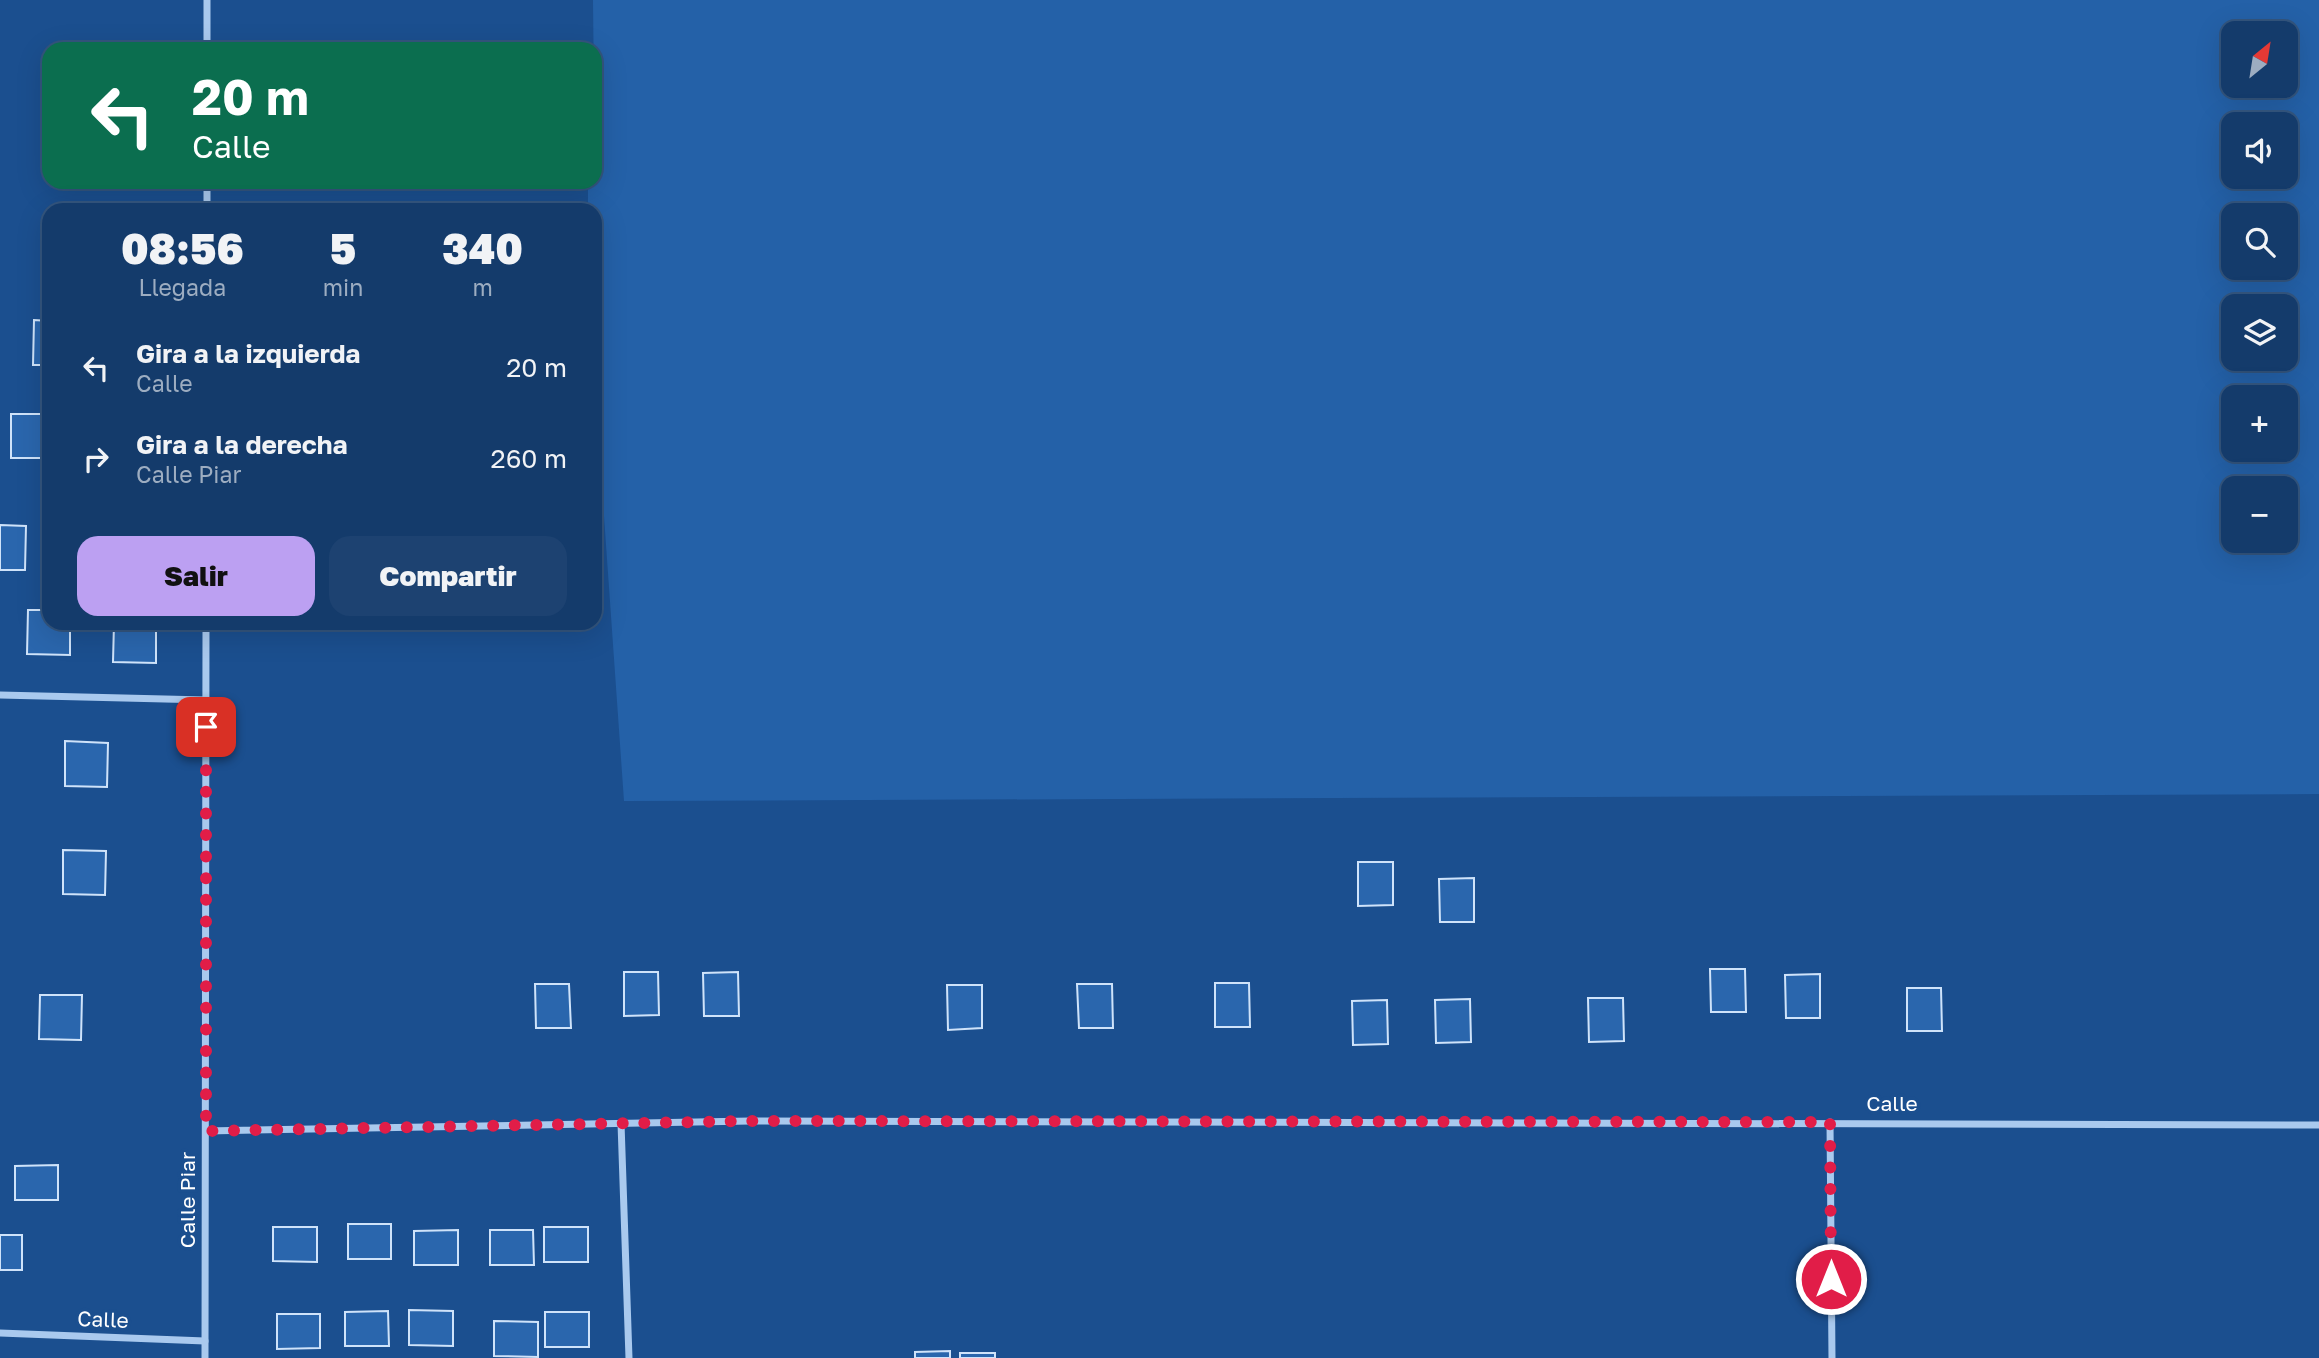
<!DOCTYPE html>
<html lang="es">
<meta charset="utf-8">
<style>
:root{--surface:#143b6b;--page:#1d4271;--text:#f1f3f6;--muted:#9dadc1;--line:#33557e;--accent:#bca0f2}
body{margin:0;font-family:"Golos Text",sans-serif;background:var(--page);color:var(--text);height:100vh;display:flex;flex-direction:column;font-size:26px;white-space:nowrap}
*{box-sizing:border-box;margin:0}
p{font-size:23px;color:var(--muted)}
.icon{flex:none;width:38px;height:38px;fill:none;stroke:currentColor;stroke-width:2;stroke-linecap:round;stroke-linejoin:round}
.map{position:relative;flex:1;overflow:hidden}
.side{position:absolute;left:42px;top:203px;width:560px;height:427px;display:flex;flex-direction:column;background:var(--surface);border-radius:21px;box-shadow:0 7px 28px #0002,0 0 0 2px var(--line)}
.side>*{flex:none}
.top-card{position:absolute;left:42px;top:42px;width:560px;height:147px;border-radius:21px;box-shadow:0 7px 28px #0002,0 0 0 2px var(--line);background:#0b6e4f;color:#fff;overflow:hidden}
.needle{width:46px;rotate:30deg}
.fabs{position:absolute;left:2221px;top:21px;display:grid;gap:14px}
.fabs a{display:grid;place-items:center;width:77px;height:77px;border-radius:14px;background:var(--surface);box-shadow:0 7px 28px #0002,0 0 0 2px var(--line);font-size:35px}
.pin{position:absolute;display:grid;place-items:center;width:60px;height:60px;color:#fff;margin:-30px;border-radius:14px;box-shadow:0 4px 10px #0006}
.me{position:absolute;width:77px;margin:-38px;rotate:0deg;stroke-linejoin:round;filter:drop-shadow(0 0 5px #0008)}
.turn{display:flex;align-items:center;gap:24px;height:147px;padding:0 35px;font-size:32px}
.turn .icon{width:91px;height:91px;stroke-width:2.5}
.turn b{display:block;font-size:49px;line-height:60px}
.eta{display:flex;justify-content:space-evenly;align-items:center;height:119px;text-align:center}
.eta b{font-size:42px;font-weight:800;line-height:49px}
.button{display:flex;gap:14px;margin-top:auto;padding:14px 35px}
.button a{flex:1;height:80px;border-radius:21px;background:var(--accent);color:#111;font-size:28px;font-weight:800;line-height:80px;text-align:center}
.button a+a{background:var(--page);color:var(--text)}
ul{padding:0;list-style:none}
li{display:flex;align-items:center;gap:21px;height:91px;padding:0 35px}
li div{flex:1}
li b{display:block;font-size:26px}
li em{font-style:normal}
.map>svg:first-child{display:block}
.green{fill:#2461a8;fill-rule:evenodd}
.building{fill:#2a66ad;stroke:#cfe3fa;stroke-width:2}
.lines{fill:none;stroke-linecap:round;stroke-linejoin:round}
.minor{stroke:#a9c9ee;stroke-width:7}
.route{stroke:#e11d48;stroke-width:12;stroke-dasharray:0 21.6}
.labels{text-anchor:middle;stroke-width:7;stroke-linejoin:round;paint-order:stroke}
.street-label{font-size:21px;fill:#fff;stroke:#1b4f8f}
</style>
<div class="map">
<svg width="2319" height="1358" viewBox="0 0 2319 1358">
<rect width="100%" height="100%" fill="#1b4f8f"/>
<path class="green" d="M593 0H2319V794L624 801 595 388V210H588V182H595ZM2233 33H2286V86H2233ZM2233 124H2286V177H2233ZM2233 215H2286V268H2233ZM2233 306H2286V359H2233ZM2286 397V450H2233V397ZM2286 488V541H2233V488Z"/>
<g class="building">
<polygon points="34,320 49,321 49,365 33,365"/>
<rect x="11" y="414" width="38" height="44"/>
<polygon points="0,525 26,526 25,570 0,570"/>
<polygon points="28,610 49,610 49,623 70,623 70,655 27,654"/>
<polygon points="114,623 156,623 156,663 113,662"/>
<polygon points="65,741 108,743 107,787 65,786"/>
<polygon points="63,850 106,851 105,895 63,894"/>
<polygon points="1358,862 1393,862 1393,905 1358,906"/>
<polygon points="1474,878 1474,922 1440,922 1439,879"/>
<polygon points="1710,969 1745,969 1746,1012 1711,1012"/>
<polygon points="624,972 658,972 659,1015 624,1016"/>
<polygon points="738,972 739,1016 704,1016 703,973"/>
<polygon points="1820,974 1820,1018 1786,1018 1785,975"/>
<polygon points="1215,983 1249,983 1250,1027 1215,1027"/>
<polygon points="535,984 569,984 571,1028 536,1028"/>
<polygon points="1077,984 1112,984 1113,1028 1079,1028"/>
<polygon points="947,985 982,985 982,1028 948,1030"/>
<polygon points="1907,988 1941,988 1942,1031 1907,1031"/>
<polygon points="40,995 82,995 81,1040 39,1039"/>
<polygon points="1588,998 1623,998 1624,1041 1589,1042"/>
<polygon points="1470,999 1471,1042 1436,1043 1435,1000"/>
<polygon points="1387,1000 1388,1044 1353,1045 1352,1001"/>
<polygon points="58,1165 58,1200 15,1200 15,1166"/>
<rect x="348" y="1224" width="43" height="35"/>
<polygon points="273,1227 317,1227 317,1262 273,1261"/>
<rect x="544" y="1227" width="44" height="35"/>
<polygon points="458,1230 458,1265 414,1265 414,1231"/>
<polygon points="490,1230 533,1230 534,1265 490,1265"/>
<rect x="0" y="1235" width="22" height="35"/>
<polygon points="409,1310 453,1311 453,1346 409,1345"/>
<polygon points="388,1311 389,1346 345,1346 345,1312"/>
<rect x="545" y="1312" width="44" height="35"/>
<polygon points="277,1314 320,1314 320,1348 277,1349"/>
<polygon points="494,1321 538,1322 538,1357 494,1356"/>
<polygon points="950,1351 950,1358 915,1358 915,1352"/>
<rect x="960" y="1353" width="35" height="5"/>
</g>
<g class="lines">
<g class="minor">
<polyline points="207,49 207,0"/>
<polyline points="207,210 207,182"/>
<polyline points="0,695 206,700"/>
<polyline points="1830,1122 1832,1358"/>
<polyline points="621,1123 629,1358"/>
<polyline points="206,1131 750,1121 2319,1125"/>
<polyline points="0,1333 205,1341"/>
<polyline points="205,1358 206,623"/>
</g>
</g>
<g class="lines">
<polyline class="route" points="206,727 206,1131 750,1121 1830,1122 1831,1279"/>
</g>
<g class="labels">
<g class="street-label">
<text x="1892" y="1111">Calle</text>
<text transform="translate(188 1200) rotate(-90)" y="7">Calle Piar</text>
<text transform="translate(103 1320) rotate(2)" y="7">Calle</text>
</g>
</g>
</svg>
<div class="fabs">
<a><svg class="needle" viewBox="-14 -14 28 28"><path d="M0-13l5 13h-10z" fill="#e53935"/><path d="M0 13l5-13h-10z" fill="#9dadc1"/></svg></a>
<a><svg class="icon" aria-label="sound" viewBox="0 0 24 24"><path d="M4 9h4l5-4v14l-5-4H4zM17 9q2 3 0 6"/></svg></a>
<a><svg class="icon" aria-label="search" viewBox="0 0 24 24"><circle cx="10" cy="10" r="6"/><path d="M15 15l6 6"/></svg></a>
<a><svg class="icon" aria-label="layers" viewBox="0 0 24 24"><path d="M12 4l9 5-9 5-9-5zM3 14l9 5 9-5"/></svg></a>
<a>+</a>
<a>−</a>
</div>
<div class="pin" style="left:206px;top:727px;background:#d93025"><svg class="icon" aria-label="arrive" viewBox="0 0 24 24"><path d="M6 21V4h12l-3 4 3 4H6"/></svg></div>
<svg class="me" style="left:1831px;top:1279px" viewBox="-20 -20 40 40"><circle r="17" fill="#e11d48" stroke="#fff" stroke-width="3"/><path d="M0-11L8 9 0 5-8 9z" fill="#fff"/></svg>
<div class="top-card">
<div class="turn"><svg class="icon" aria-label="left" viewBox="0 0 24 24"><path d="M17 20v-9H6M10 6l-5 5 5 5"/></svg><div><b>20 m</b>Calle</div></div>
</div>
<section class="side">
<div class="eta">
<div><b>08:56</b><p>Llegada</p></div>
<div><b>5</b><p>min</p></div>
<div><b>340</b><p>m</p></div>
</div>
<ul>
<li><svg class="icon" aria-label="left" viewBox="0 0 24 24"><path d="M17 20v-9H6M10 6l-5 5 5 5"/></svg><div><b>Gira a la izquierda</b><p>Calle</p></div><em>20 m</em></li>
<li><svg class="icon" aria-label="right" viewBox="0 0 24 24"><path d="M7 20v-9h11M14 6l5 5-5 5"/></svg><div><b>Gira a la derecha</b><p>Calle Piar</p></div><em>260 m</em></li>
</ul>
<div class="button"><a>Salir</a><a>Compartir</a></div>
</section>
</div>
